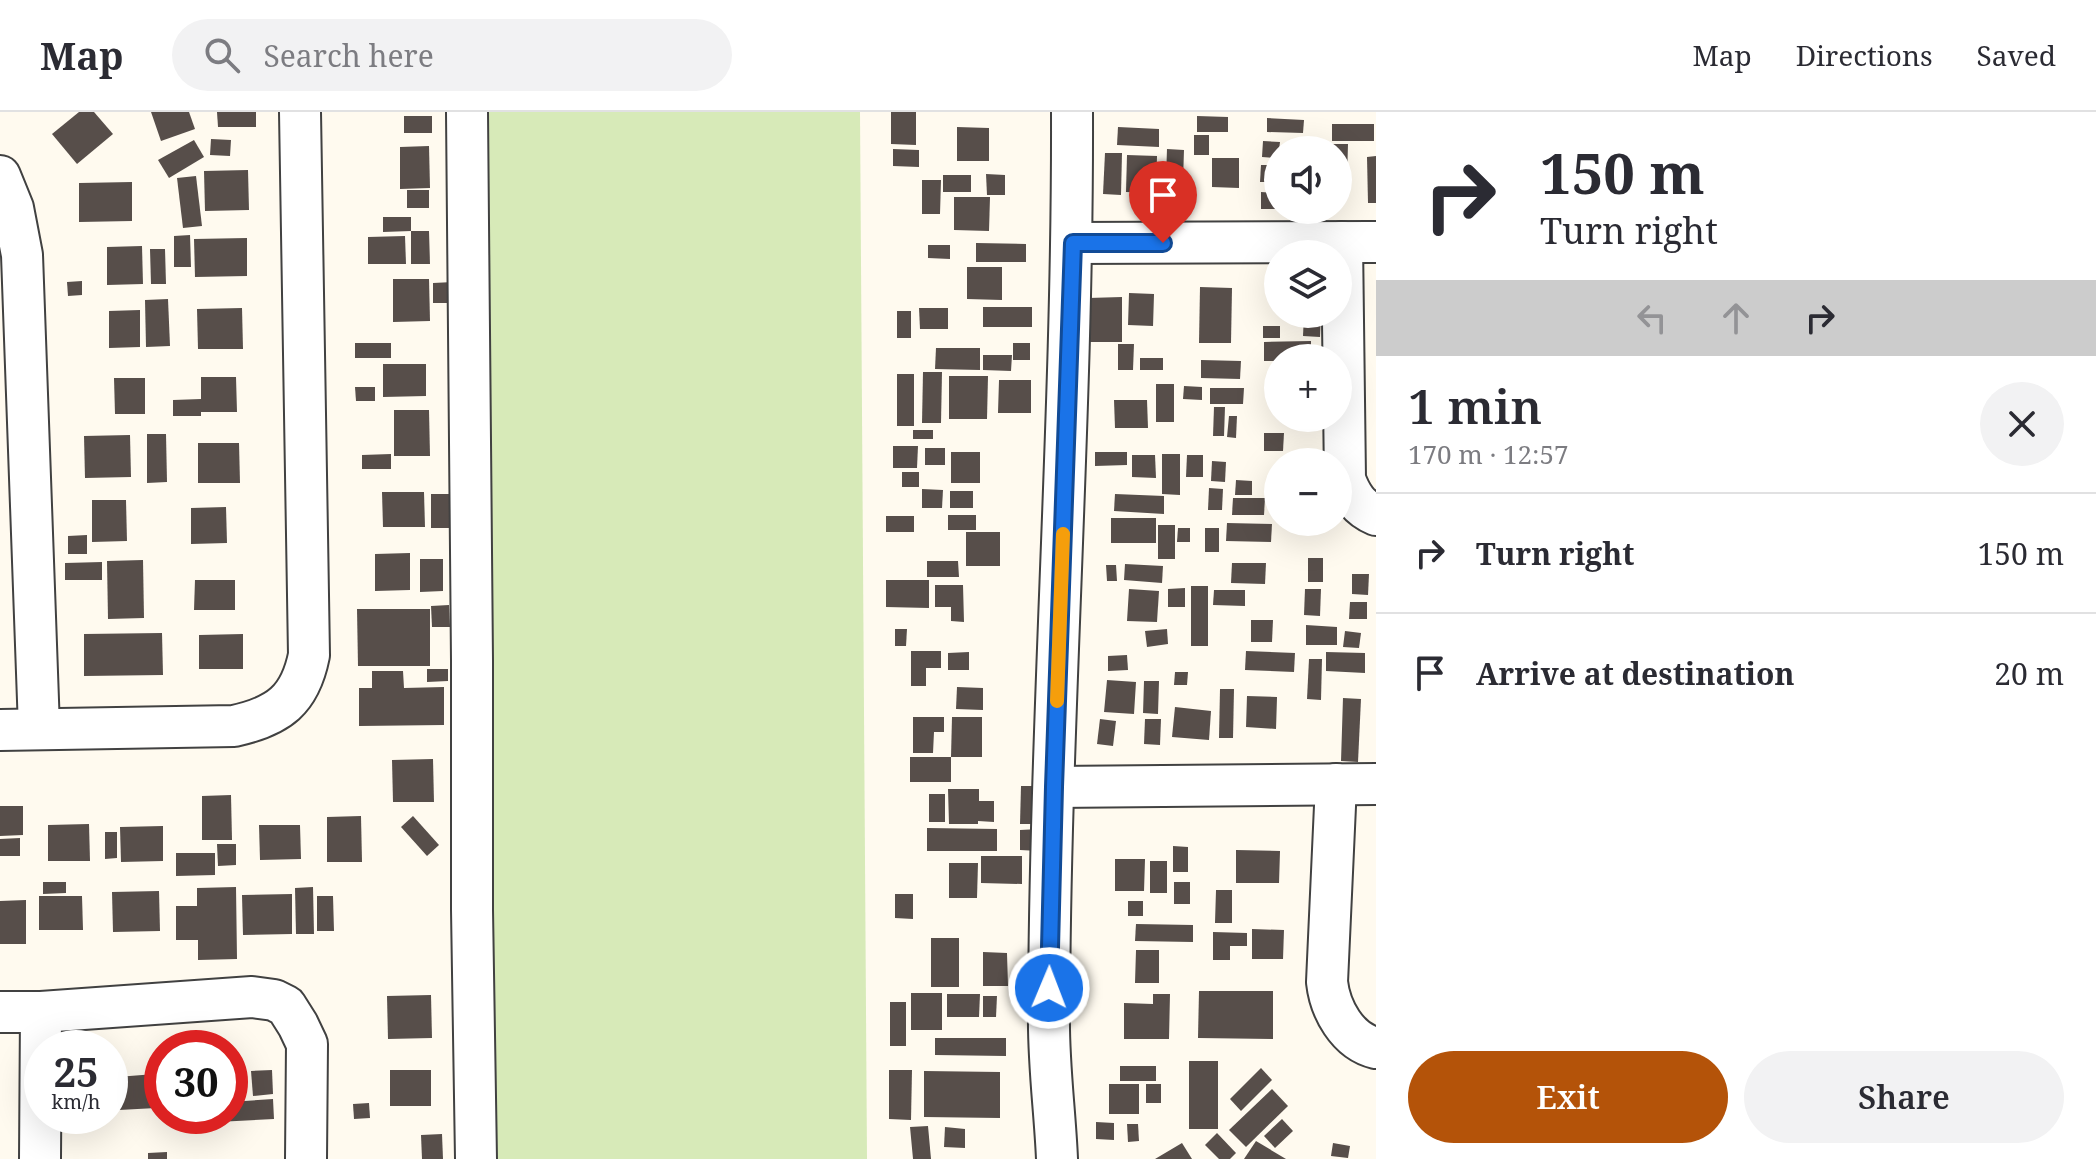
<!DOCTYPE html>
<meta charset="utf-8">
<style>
:root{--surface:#fff;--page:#f2f2f3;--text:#2b2b33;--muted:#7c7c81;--line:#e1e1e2;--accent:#b45309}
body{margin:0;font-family:"Noto Serif",serif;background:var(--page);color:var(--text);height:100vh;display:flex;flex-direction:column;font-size:30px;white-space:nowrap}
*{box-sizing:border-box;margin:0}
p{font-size:26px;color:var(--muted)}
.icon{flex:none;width:44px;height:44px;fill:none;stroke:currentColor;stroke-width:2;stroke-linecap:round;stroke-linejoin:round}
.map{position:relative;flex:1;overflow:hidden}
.details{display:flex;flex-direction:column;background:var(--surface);width:720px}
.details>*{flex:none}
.guide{background:#fff;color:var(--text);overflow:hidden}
.buttons{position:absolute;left:1264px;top:24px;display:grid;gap:16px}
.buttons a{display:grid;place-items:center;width:88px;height:88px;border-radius:50%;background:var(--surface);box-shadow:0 8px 32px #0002;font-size:40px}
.speed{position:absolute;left:24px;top:918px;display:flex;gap:16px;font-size:40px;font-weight:700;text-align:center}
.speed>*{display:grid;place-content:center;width:104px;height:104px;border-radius:50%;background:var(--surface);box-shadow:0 8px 32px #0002;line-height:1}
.speed small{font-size:20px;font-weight:400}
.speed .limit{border:12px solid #d22;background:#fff;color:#111}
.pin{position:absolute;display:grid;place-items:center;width:68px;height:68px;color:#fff;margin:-82px -34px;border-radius:50% 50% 50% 0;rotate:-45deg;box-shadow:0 0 8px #0007}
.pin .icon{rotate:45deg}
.me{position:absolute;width:88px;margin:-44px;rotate:1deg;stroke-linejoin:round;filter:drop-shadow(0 0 6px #0008)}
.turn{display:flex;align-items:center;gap:28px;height:168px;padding:0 32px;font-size:36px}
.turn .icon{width:104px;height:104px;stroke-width:2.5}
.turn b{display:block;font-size:56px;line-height:68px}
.lanes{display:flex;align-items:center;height:76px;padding:0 32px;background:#0003;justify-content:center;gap:40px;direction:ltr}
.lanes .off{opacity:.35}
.round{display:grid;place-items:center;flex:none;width:84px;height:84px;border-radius:42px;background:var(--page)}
.summary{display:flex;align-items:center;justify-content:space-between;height:136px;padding:0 32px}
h1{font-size:48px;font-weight:600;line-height:60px}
.primary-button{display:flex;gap:16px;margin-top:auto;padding:16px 32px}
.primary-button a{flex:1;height:92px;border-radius:48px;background:var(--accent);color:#fff;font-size:32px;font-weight:600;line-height:92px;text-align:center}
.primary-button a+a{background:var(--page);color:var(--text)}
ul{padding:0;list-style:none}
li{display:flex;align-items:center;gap:24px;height:120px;padding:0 32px;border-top:2px solid var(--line)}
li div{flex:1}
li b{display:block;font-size:30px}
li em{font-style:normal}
header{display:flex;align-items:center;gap:48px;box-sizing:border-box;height:112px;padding:0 40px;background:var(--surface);border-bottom:2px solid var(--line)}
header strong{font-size:38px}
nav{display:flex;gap:44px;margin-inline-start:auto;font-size:28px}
.search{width:560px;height:72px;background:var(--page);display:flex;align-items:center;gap:20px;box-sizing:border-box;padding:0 28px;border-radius:44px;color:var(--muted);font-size:30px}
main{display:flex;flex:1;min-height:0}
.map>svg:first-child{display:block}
.green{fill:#d7eab8}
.building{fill:#574e4a}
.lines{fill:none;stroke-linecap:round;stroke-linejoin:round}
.minor-casing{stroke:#414141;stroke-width:44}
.minor{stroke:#fff;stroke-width:40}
.route-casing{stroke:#114b97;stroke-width:20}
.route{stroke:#1a73e8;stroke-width:14}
.slow{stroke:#f59e0b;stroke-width:14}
</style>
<header>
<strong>Map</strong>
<div class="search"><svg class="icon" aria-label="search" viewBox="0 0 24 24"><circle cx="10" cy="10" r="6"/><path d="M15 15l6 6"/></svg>Search here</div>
<nav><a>Map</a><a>Directions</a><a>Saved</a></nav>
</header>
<main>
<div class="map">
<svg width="1376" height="1047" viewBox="0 0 1376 1047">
<rect width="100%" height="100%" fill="#fffaef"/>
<polygon class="green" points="472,0 860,0 867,1047 492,1047"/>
<g class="building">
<polygon points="79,0 94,0 113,22 77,52 52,22"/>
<polygon points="151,0 189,0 195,17 161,29"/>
<polygon points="217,0 256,0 256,15 218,15"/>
<polygon points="891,0 916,0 916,33 891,32"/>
<rect x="404" y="4" width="28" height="17"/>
<polygon points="1197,4 1228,5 1228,20 1197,20"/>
<polygon points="1267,6 1304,8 1303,21 1267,20"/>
<rect x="1332" y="12" width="42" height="17"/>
<polygon points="957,15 989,16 989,49 957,49"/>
<polygon points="1118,15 1159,17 1159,35 1117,33"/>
<rect x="1194" y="23" width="15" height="20"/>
<polygon points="211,27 231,28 230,44 210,43"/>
<polygon points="194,28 204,45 169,66 158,48"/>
<polygon points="1263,29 1280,30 1278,46 1262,45"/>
<polygon points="1328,32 1348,32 1347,67 1338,67 1338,38 1328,38"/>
<polygon points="429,34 430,76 400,77 400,35"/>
<polygon points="893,37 919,38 919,55 893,54"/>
<polygon points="1167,37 1184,38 1182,98 1165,97"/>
<polygon points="1105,41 1122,41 1121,83 1103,82"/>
<polygon points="1127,43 1157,44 1156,81 1126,80"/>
<polygon points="1376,44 1376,91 1368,91 1367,45"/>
<polygon points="1212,46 1239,46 1239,76 1212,75"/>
<polygon points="1261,53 1278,53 1278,70 1260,70"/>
<polygon points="248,58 249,98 205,99 204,59"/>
<polygon points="986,62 1005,63 1005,83 987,83"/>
<rect x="943" y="63" width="28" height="17"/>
<polygon points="196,64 202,114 183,116 177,66"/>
<polygon points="922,68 941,68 940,102 922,102"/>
<polygon points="132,70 132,109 79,110 79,71"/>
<rect x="407" y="78" width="22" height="18"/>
<polygon points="1261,80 1276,81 1277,97 1261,97"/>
<polygon points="954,85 990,85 989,119 954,118"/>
<polygon points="383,105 411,105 411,119 383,120"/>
<polygon points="411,119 429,119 430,152 411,152"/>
<polygon points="190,123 191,155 174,155 174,124"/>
<polygon points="405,124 406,152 368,152 368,125"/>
<polygon points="247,126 247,164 195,165 194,127"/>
<polygon points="976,131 1026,132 1026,150 976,150"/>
<polygon points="928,133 950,133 950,147 928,146"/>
<polygon points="142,134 143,172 107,173 107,135"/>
<polygon points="150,137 165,137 166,172 151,172"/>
<polygon points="967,155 1002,155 1002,188 967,187"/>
<polygon points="393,167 429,167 430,209 393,210"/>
<polygon points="82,169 82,183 68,184 67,170"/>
<polygon points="453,170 453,191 433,191 433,171"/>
<polygon points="1200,175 1232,176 1231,231 1199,231"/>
<polygon points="1129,181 1154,182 1153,214 1128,213"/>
<polygon points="1122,185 1122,230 1089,230 1088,186"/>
<polygon points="168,187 170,234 146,235 145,188"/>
<rect x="983" y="195" width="49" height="20"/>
<polygon points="242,196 243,237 198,237 197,197"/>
<polygon points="919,196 948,196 948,217 920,217"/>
<polygon points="140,198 140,235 109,236 109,199"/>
<rect x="897" y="199" width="14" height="27"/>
<polygon points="1304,202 1321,202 1320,225 1303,224"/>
<rect x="1263" y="214" width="17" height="12"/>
<polygon points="1311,229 1311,246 1278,246 1278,249 1264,249 1264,230"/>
<rect x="355" y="231" width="36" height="15"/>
<rect x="1013" y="231" width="17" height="17"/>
<polygon points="1118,232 1134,232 1133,258 1118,258"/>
<polygon points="936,236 980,236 980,258 935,257"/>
<polygon points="983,243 1012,243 1011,259 983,258"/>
<rect x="1140" y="246" width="23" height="12"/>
<polygon points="1201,248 1241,249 1240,267 1201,266"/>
<polygon points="383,252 426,252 426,284 383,285"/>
<polygon points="923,260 942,260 941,311 922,311"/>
<rect x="897" y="262" width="17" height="52"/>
<polygon points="949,264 988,264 987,307 949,307"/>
<polygon points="201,265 236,265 237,300 201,300 201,304 173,304 173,288 201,287"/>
<polygon points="114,266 145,266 145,302 115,302"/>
<polygon points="999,268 1031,268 1031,301 998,301"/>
<rect x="1156" y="272" width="18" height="38"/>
<polygon points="1184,274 1202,275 1202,288 1183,287"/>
<polygon points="355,275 375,275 375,289 356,289"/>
<polygon points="1210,276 1244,276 1243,292 1210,292"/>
<polygon points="1114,288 1147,288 1148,316 1115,316"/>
<polygon points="1214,295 1225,295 1224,324 1213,324"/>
<polygon points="394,298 429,298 430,344 394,344"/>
<polygon points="1229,304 1237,304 1236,326 1227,325"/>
<rect x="913" y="318" width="20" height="9"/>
<polygon points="1264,321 1284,321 1283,339 1264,339"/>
<polygon points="147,322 166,322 167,370 147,371"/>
<polygon points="130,323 131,365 85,366 84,324"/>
<polygon points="198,331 239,331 240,371 198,371"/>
<polygon points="893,334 918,334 917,356 893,356"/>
<rect x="925" y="336" width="20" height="17"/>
<rect x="951" y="340" width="29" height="31"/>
<polygon points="1095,340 1127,340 1127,353 1095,354"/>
<polygon points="391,342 391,357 362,357 362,343"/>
<polygon points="1162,342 1180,342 1180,383 1162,382"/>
<polygon points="1132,343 1155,343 1156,366 1132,365"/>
<polygon points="1187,343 1203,343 1203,365 1186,365"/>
<rect x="1286" y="344" width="17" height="6"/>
<polygon points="1212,349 1226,350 1225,370 1211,369"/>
<rect x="902" y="360" width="17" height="15"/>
<polygon points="1236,368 1252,369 1252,383 1235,383"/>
<polygon points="1209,376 1223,377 1222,398 1208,398"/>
<polygon points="922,377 943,378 942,396 922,396"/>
<rect x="950" y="379" width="23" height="17"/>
<polygon points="382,380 424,380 425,415 383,415"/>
<polygon points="431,382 449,382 450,416 431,416"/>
<polygon points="1115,382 1164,384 1164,402 1114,399"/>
<polygon points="1233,386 1265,386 1264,403 1232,403"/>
<polygon points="92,388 126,388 127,429 92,430"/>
<polygon points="226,395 227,431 191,432 191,396"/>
<rect x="948" y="403" width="28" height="15"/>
<rect x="886" y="404" width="28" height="16"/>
<rect x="1111" y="406" width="45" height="25"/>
<polygon points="1227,411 1272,412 1271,430 1226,429"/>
<rect x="1158" y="413" width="17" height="34"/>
<polygon points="1178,416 1190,416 1190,430 1177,430"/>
<rect x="1205" y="416" width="14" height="24"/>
<rect x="966" y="420" width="34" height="34"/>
<polygon points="87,423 87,442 68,442 68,424"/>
<polygon points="410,441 410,478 375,479 375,442"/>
<rect x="1308" y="446" width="15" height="24"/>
<polygon points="420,447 443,447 443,479 420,480"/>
<polygon points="143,448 144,506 108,507 107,449"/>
<polygon points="927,449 958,449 959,465 927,465"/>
<polygon points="102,450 102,468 65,468 65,451"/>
<polygon points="1232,451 1266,451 1265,472 1231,471"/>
<polygon points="1125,452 1163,454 1162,471 1124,468"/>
<polygon points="1106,453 1116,453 1117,469 1107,469"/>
<polygon points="1352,462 1369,462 1368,483 1352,482"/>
<polygon points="195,468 235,468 235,498 194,498"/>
<polygon points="886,468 929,468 929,496 886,495"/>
<polygon points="935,473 963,473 964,510 951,509 951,495 935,495"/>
<rect x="1191" y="474" width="17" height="60"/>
<polygon points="1185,476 1185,495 1168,495 1168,477"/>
<polygon points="1129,477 1159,479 1157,510 1127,509"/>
<polygon points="1305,477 1321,477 1320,504 1304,503"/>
<polygon points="1214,478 1245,478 1245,494 1213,493"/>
<polygon points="1350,490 1367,490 1367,507 1349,507"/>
<polygon points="449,493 450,515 432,515 431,494"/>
<polygon points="357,497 430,497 430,554 358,554"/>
<polygon points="1251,508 1273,508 1272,530 1251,530"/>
<polygon points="1306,513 1337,515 1337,533 1306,533"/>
<polygon points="895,517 907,517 906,534 895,534"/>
<polygon points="1167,517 1168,532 1147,535 1145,519"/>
<polygon points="1345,519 1361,521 1359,536 1343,535"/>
<polygon points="162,521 163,563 84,564 84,522"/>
<polygon points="243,522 243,557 199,557 199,523"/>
<polygon points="911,539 941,539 941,556 926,556 926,574 911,574"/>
<polygon points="1246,539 1295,541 1294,560 1245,558"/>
<polygon points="969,540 969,558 948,558 948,541"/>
<polygon points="1326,540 1365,541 1365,561 1326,559"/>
<polygon points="1127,543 1128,558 1108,559 1108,544"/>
<polygon points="1309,547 1322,547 1321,588 1307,587"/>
<polygon points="427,557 448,557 448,569 427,570"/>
<polygon points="372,559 403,559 404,576 444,575 444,613 359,614 359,576 372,576"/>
<polygon points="1175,560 1188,560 1187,573 1174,573"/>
<polygon points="1107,568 1136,570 1134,602 1104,600"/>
<polygon points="1144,569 1159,569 1158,602 1143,601"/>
<polygon points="957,575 983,576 983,598 956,597"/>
<polygon points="1220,577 1234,577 1233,626 1219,626"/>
<polygon points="1247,584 1277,585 1276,617 1246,615"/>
<polygon points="1343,586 1361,587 1358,650 1341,649"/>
<polygon points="1175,595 1211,599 1209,628 1172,625"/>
<polygon points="913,605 944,605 944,620 934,620 933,641 913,641"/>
<polygon points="952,605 982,605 982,645 951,645"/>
<polygon points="1100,607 1116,609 1113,634 1097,632"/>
<polygon points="1145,607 1161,607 1160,633 1144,632"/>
<rect x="910" y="645" width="41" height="25"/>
<polygon points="433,647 434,690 393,690 392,648"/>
<polygon points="1021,674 1043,674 1042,712 1020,712"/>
<polygon points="948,677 979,677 979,689 994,689 994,710 978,709 978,712 949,712"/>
<rect x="929" y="682" width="16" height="28"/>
<polygon points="231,683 232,728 202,728 202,684"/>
<polygon points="0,694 23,694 23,723 0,724"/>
<polygon points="361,704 362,750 327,750 327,705"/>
<polygon points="413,704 439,733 427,744 401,715"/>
<polygon points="89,712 90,749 48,749 48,713"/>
<polygon points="259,713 300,713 301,747 260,748"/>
<polygon points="163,714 163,749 121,750 120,715"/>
<polygon points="927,716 997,717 997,739 927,739"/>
<polygon points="1039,717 1039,739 1020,738 1020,718"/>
<polygon points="105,720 117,720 117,746 105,747"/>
<polygon points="20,726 20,744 0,744 0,727"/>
<polygon points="217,732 236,732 236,753 218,754"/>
<polygon points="1173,734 1188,735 1188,760 1173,760"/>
<polygon points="1236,738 1280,739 1279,771 1236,771"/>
<polygon points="176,741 215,741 215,763 176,764"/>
<polygon points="981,744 1022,744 1022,772 981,771"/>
<polygon points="1115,747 1145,747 1144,779 1115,779"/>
<rect x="1150" y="749" width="17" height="32"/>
<polygon points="949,751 978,751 977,786 949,786"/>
<polygon points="43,770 66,770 66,781 43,782"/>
<rect x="1174" y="770" width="16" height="22"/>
<polygon points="236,775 237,847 198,848 198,828 176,828 176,794 197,794 197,776"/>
<polygon points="313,775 314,822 296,822 295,776"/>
<polygon points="1216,778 1232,778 1232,811 1215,811"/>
<polygon points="159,779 160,819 113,820 112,780"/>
<polygon points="292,782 292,822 243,823 242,783"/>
<polygon points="895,782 913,782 913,807 895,806"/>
<polygon points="39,784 82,784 83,818 39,818"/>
<polygon points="317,784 333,784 334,819 317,819"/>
<polygon points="26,788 26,832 0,832 0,789"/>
<rect x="1128" y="789" width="15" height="15"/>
<polygon points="1136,812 1193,813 1193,830 1135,829"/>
<polygon points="1252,817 1284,818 1283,847 1252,847"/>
<polygon points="1213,820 1247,821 1247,834 1230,834 1230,848 1213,848"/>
<rect x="931" y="826" width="28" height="49"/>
<polygon points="1136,838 1159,838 1159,871 1135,871"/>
<polygon points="983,840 1007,841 1008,874 983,874"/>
<polygon points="1199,879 1273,879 1273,927 1198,926"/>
<rect x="911" y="881" width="31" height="37"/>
<polygon points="947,882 980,882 979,905 947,905"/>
<polygon points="1153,882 1170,882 1169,927 1124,927 1124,891 1153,892"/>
<polygon points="431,883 432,926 388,927 387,884"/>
<polygon points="983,884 997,884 996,905 983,905"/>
<rect x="890" y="890" width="16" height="44"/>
<polygon points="935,926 1006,926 1006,944 935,943"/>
<rect x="1189" y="949" width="29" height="68"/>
<rect x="1120" y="954" width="36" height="15"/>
<polygon points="1261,956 1272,968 1241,999 1230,987"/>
<polygon points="272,958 273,982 253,984 251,959"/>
<rect x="390" y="958" width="41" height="36"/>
<polygon points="889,958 912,958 911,1008 889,1007"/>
<polygon points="924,959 1000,960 1000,1006 924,1005"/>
<polygon points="155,962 156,996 119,998 117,965"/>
<rect x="1109" y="972" width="30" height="30"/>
<rect x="1146" y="972" width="15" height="19"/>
<polygon points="1272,977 1288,994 1246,1035 1229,1018"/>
<polygon points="273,987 274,1007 217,1010 217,1004 230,1004 230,990"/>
<polygon points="369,991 370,1006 354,1007 353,992"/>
<polygon points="1282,1007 1293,1019 1275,1036 1264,1024"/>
<polygon points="1096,1010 1114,1011 1114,1028 1096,1027"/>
<polygon points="1127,1012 1138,1012 1139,1029 1128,1030"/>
<polygon points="928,1014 931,1047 913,1047 910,1015"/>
<polygon points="945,1015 965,1017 965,1036 944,1035"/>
<polygon points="1217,1021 1236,1041 1230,1047 1219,1047 1205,1033"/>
<polygon points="442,1022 443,1047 422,1047 421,1023"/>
<polygon points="1256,1029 1286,1047 1244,1047"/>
<polygon points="1182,1031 1192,1047 1155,1047"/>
<polygon points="1333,1031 1350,1034 1348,1046 1331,1044"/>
<polygon points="167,1040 167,1047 148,1047 148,1041"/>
</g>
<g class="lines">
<defs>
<g id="minor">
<polyline points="467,0 472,549 472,798 476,1047"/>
<polyline points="0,64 13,96 22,143 39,616"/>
<path d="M1342 130 1345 367C1351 384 1359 396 1376 403"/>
<polyline points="1073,131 1376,130"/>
<path d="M0 618 234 614C279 604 300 588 309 543L300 0"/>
<path d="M1336 672 1327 870C1330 897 1347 929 1376 936"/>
<polyline points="1054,675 1376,672"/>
<polyline points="0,900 41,900 252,885 274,888 286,894 298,913 307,932 306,1047"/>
<polyline points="40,1047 41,900"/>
<path d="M1057 1047C1055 999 1048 950 1049 902 1050 601 1073 301 1072 0"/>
</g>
</defs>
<use href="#minor" class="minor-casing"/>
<use href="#minor" class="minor"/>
</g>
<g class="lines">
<defs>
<polyline id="route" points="1049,876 1054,675 1073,131 1163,131"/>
</defs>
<use href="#route" class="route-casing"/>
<use href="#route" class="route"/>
<polyline class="slow" points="1057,589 1063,422"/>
</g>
</svg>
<div class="buttons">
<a><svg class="icon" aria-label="sound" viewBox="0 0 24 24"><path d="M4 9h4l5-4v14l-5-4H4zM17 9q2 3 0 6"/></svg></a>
<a><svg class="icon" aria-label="layers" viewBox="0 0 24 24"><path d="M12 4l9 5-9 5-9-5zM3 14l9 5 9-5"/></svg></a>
<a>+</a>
<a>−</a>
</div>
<div class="speed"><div>25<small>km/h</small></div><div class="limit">30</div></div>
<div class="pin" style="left:1163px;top:131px;background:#d93025"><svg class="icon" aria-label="arrive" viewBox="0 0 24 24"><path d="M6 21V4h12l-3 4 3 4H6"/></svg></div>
<svg class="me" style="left:1049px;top:876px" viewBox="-20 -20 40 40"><circle r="17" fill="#1a73e8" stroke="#fff" stroke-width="3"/><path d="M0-11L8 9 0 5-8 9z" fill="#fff"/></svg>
</div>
<section class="details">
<div class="guide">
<div class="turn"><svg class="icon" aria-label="right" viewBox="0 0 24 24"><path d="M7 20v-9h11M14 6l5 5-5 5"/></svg><div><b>150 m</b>Turn right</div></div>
<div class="lanes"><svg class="icon off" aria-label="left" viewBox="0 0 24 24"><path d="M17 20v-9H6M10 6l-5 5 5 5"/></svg><svg class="icon off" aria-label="ahead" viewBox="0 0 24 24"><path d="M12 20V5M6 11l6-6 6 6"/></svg><svg class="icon" aria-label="right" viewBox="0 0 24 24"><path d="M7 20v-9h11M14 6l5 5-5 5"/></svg></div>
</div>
<div class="summary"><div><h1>1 min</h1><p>170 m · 12:57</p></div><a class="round"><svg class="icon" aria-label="close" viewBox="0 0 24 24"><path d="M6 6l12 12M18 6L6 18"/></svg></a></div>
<ul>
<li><svg class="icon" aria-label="right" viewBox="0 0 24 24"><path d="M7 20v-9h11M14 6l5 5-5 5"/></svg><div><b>Turn right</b></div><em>150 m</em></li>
<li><svg class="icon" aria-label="arrive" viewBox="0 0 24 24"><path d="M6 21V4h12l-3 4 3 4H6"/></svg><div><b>Arrive at destination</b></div><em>20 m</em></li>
</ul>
<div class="primary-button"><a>Exit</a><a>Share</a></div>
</section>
</main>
